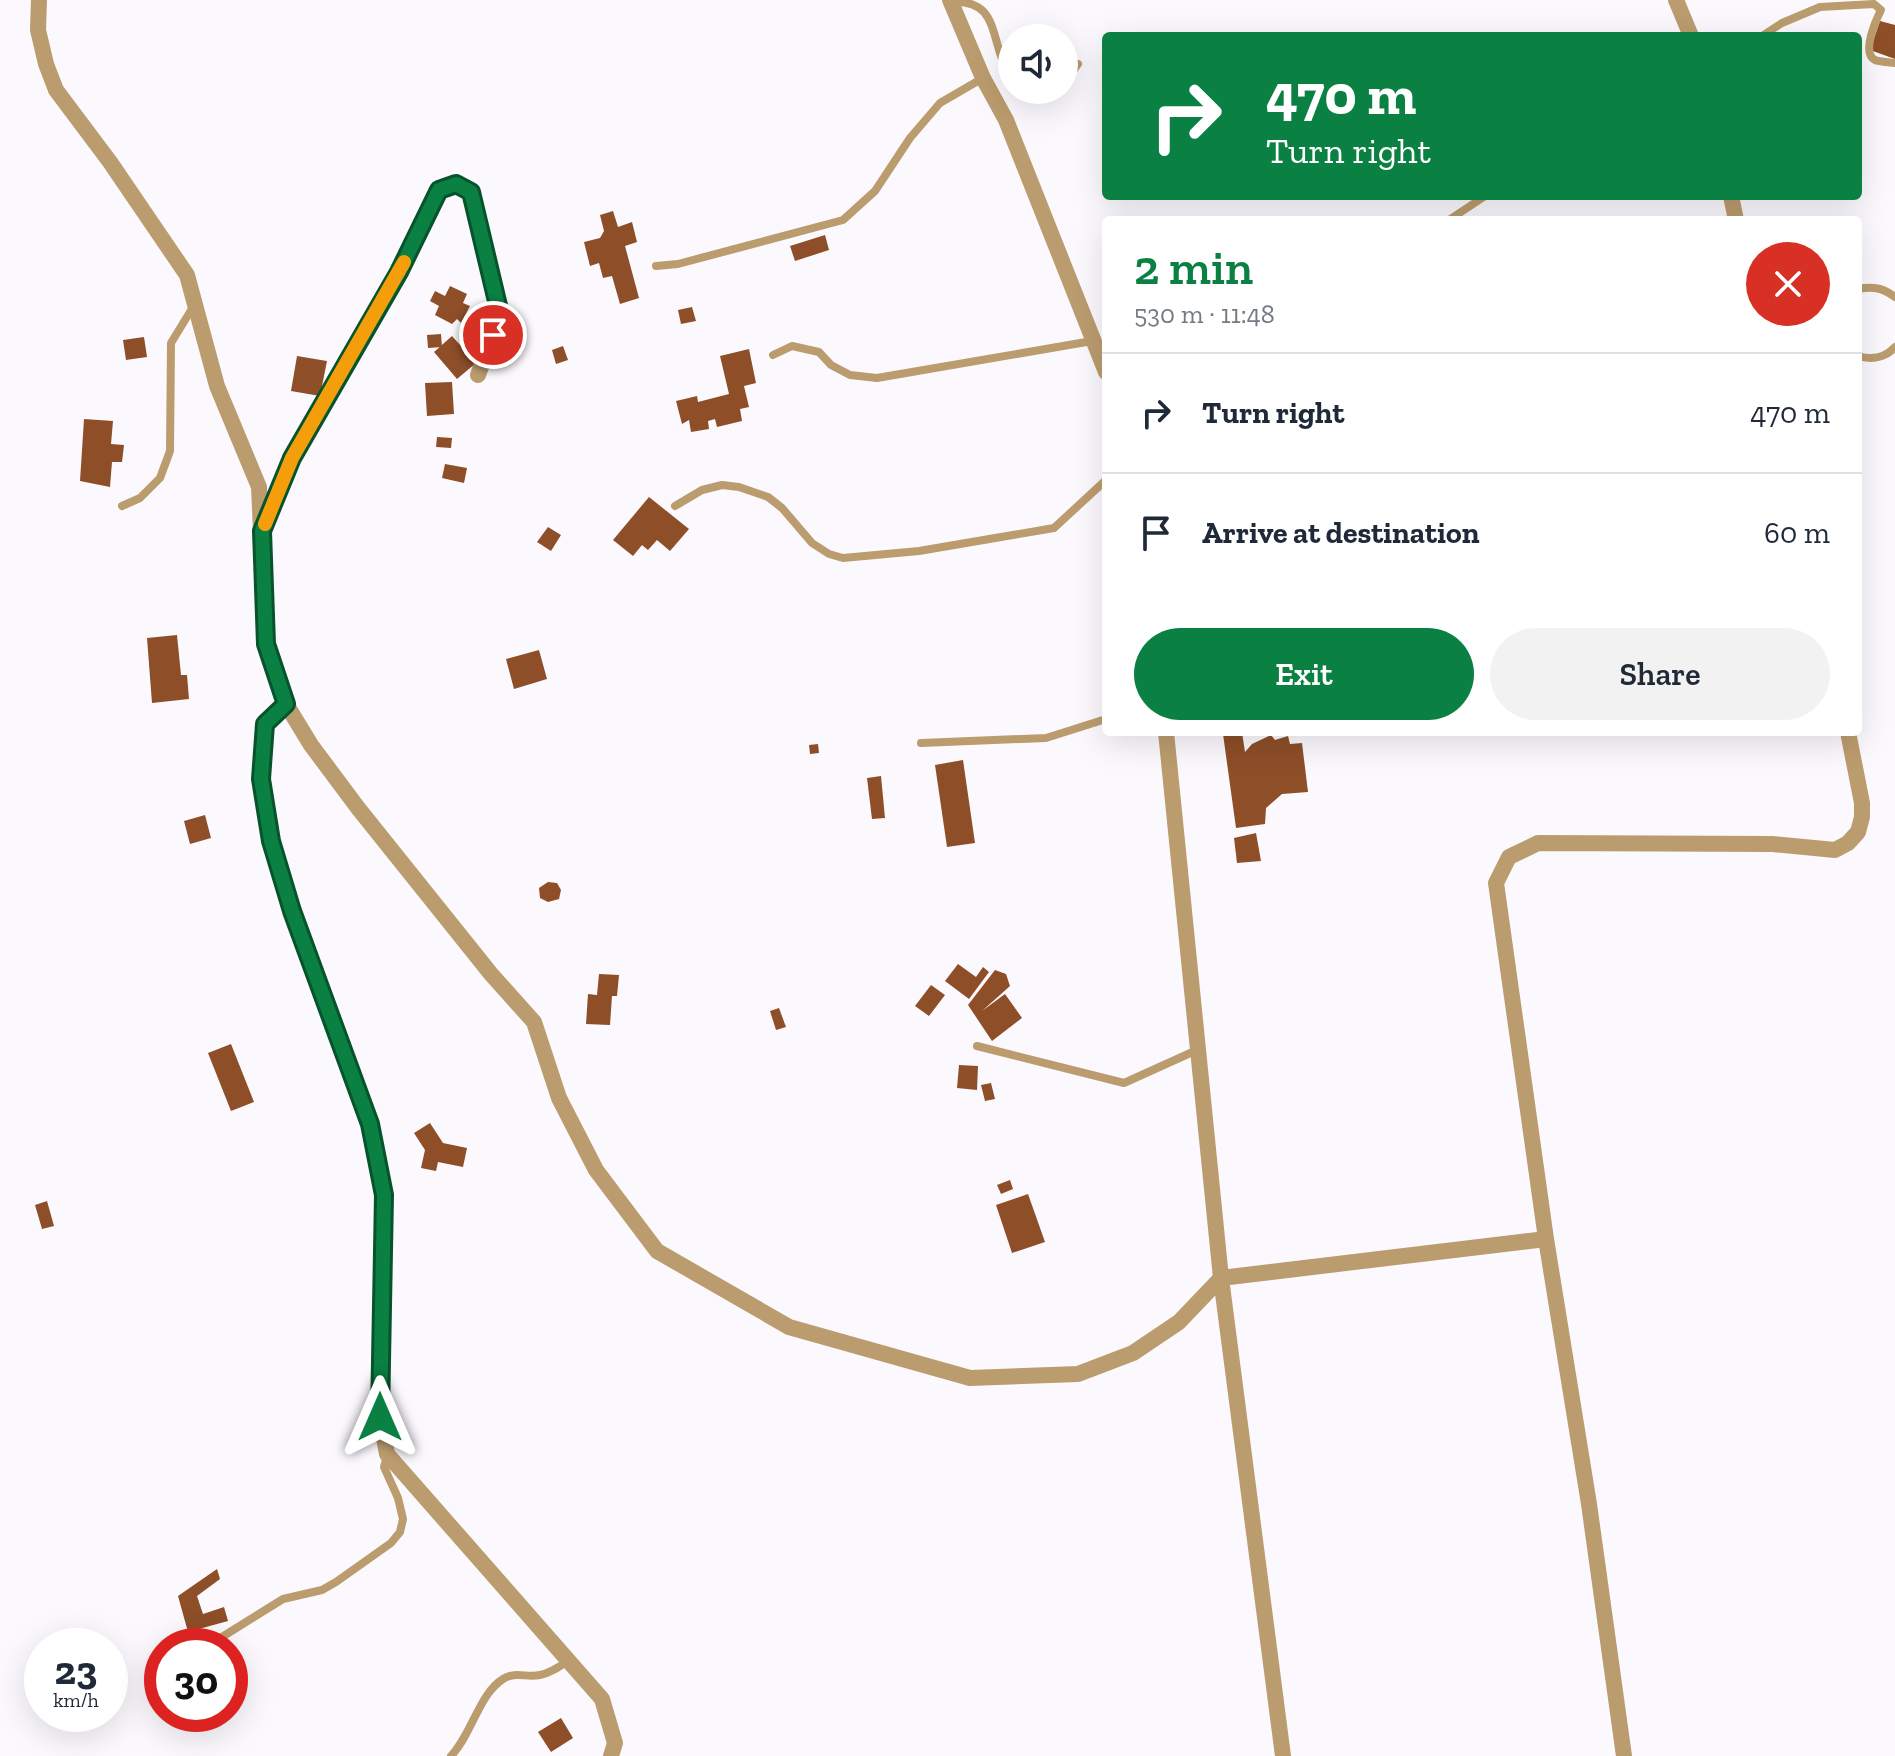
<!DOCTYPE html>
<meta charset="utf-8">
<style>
:root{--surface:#fff;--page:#f2f2f3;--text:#1f2937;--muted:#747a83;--line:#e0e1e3;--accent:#0b8043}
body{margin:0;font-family:"Zilla Slab",serif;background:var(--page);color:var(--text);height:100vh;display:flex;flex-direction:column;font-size:30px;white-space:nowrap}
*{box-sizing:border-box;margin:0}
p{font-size:26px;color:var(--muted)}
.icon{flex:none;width:44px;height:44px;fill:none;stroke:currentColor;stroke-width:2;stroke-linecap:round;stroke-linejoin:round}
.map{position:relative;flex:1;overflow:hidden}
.drawer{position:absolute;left:1102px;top:216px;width:760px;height:520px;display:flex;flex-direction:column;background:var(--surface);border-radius:8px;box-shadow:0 8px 32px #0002}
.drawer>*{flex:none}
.guide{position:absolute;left:1102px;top:32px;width:760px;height:168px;border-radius:8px;box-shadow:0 8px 32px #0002;background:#0b8043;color:#fff;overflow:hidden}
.fabs{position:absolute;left:998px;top:24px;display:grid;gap:16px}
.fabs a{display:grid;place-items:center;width:80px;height:80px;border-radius:50%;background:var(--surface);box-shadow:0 8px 32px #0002;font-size:40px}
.speed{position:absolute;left:24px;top:1628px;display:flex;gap:16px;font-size:40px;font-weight:700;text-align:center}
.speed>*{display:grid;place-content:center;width:104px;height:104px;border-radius:50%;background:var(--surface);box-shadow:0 8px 32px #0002;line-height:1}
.speed small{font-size:20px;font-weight:400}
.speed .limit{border:12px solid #d22;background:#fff;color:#111}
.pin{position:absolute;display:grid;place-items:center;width:68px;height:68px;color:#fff;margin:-34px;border:4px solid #fff;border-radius:50%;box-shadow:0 2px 8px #0007}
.me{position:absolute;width:88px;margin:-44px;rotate:0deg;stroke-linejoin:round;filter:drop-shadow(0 0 6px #0008)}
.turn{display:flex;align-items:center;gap:28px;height:168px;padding:0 32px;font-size:36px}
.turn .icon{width:104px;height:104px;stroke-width:2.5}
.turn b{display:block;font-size:56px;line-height:68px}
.round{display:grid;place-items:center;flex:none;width:84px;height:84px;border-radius:42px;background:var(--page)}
.head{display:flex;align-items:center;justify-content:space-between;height:136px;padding:0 32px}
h1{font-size:48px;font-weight:600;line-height:60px;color:var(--accent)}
.action{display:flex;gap:16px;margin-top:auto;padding:16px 32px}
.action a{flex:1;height:92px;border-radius:48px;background:var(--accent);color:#fff;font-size:32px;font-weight:600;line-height:92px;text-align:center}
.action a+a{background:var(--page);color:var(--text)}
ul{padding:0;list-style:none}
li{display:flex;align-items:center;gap:24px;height:120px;padding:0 32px;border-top:2px solid var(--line)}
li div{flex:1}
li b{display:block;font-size:30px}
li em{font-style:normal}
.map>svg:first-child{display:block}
.building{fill:#8d4e28}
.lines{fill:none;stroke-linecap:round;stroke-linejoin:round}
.service{stroke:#bb9c6e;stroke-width:8}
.minor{stroke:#bb9c6e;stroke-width:16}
.route-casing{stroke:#07532c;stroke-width:20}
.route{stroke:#0b8043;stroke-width:14}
.slow{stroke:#f59e0b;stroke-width:14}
</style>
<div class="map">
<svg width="1895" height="1756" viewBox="0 0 1895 1756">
<rect width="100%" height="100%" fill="#fcf9fe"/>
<g class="building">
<polygon points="1880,21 1895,25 1895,59 1870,50"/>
<polygon points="613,211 618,227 632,222 637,242 625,246 639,298 620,304 612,276 603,278 599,263 590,266 584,242 600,238 604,231 600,215"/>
<polygon points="825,235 829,250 795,261 790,246"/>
<polygon points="450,286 467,294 463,303 470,306 461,323 457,319 452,324 435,315 439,306 430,301 435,291 445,296"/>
<polygon points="692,307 696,321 681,324 678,310"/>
<polygon points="441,334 442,347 428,348 427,335"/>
<polygon points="452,336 476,363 457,379 434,352"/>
<polygon points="144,337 147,357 126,360 123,340"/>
<polygon points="563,346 568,360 556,364 552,350"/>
<polygon points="749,349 756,383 744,386 749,407 740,409 742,421 717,427 715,419 708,421 709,429 691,432 689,420 682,424 676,401 697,396 698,402 729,394 720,356"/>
<polygon points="297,356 327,361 320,396 291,391"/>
<polygon points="452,382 454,414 427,416 425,383"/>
<polygon points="84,419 113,421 111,444 124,445 122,462 112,462 110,487 80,481"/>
<polygon points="437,437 452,438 451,448 436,447"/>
<polygon points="445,464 467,468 464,483 442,478"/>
<polygon points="649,497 689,529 670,551 657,540 648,550 642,545 633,556 613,540"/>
<polygon points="548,527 561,535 551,551 537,542"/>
<polygon points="177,635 181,675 187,675 189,699 152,703 147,638"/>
<polygon points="539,650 547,679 514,689 506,659"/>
<polygon points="1231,732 1242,732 1245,752 1252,744 1271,735 1275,740 1288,736 1290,744 1302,743 1308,792 1282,794 1266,808 1265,824 1236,828 1223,734"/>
<polygon points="818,744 819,753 810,754 809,745"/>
<polygon points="963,760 975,843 947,847 935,765"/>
<polygon points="881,776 885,818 872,819 867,778"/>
<polygon points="205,815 211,838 190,844 184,821"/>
<polygon points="1256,833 1261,861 1237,863 1234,838"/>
<polygon points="548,882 557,883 561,890 559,899 548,902 540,898 539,888"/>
<polygon points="958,964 976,977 983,967 989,972 969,999 945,981"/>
<polygon points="995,970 1006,974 1010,986 982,1011 1005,994 1022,1018 992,1041 968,1005"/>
<polygon points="599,974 619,975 617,996 612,996 610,1025 586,1024 588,994 597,995"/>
<polygon points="931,985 945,995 929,1016 915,1006"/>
<polygon points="779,1008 786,1027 776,1030 770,1011"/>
<polygon points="231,1044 254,1102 231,1111 208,1053"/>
<polygon points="959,1065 978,1066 977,1090 957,1088"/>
<polygon points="991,1083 995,1099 985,1101 981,1085"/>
<polygon points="430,1123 443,1143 467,1148 463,1167 438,1162 436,1171 421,1168 425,1150 414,1133"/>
<polygon points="1010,1180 1013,1189 1001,1194 997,1185"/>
<polygon points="1028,1194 1045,1242 1012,1253 996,1205"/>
<polygon points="47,1201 54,1226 42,1229 35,1205"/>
<polygon points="217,1569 220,1579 197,1596 203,1614 224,1607 228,1621 188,1632 178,1596"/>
<polygon points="561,1718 573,1738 551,1752 538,1732"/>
</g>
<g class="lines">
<g class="service">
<path d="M952 2C992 0 991 27 1001 56 1004 64 1008 72 1012 79"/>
<path d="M1762 36 1782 23 1820 7 1874 4 1881 10C1876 20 1861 53 1875 60 1880 62 1889 62 1895 63"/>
<polyline points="1064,81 1068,78 1078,64"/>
<path d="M1023 90C1032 97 1040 96 1050 90"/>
<polyline points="1449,220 1485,196"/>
<polyline points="656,266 678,264 843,220 875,191 910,138 940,103 983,78"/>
<path d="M1858 289C1873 286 1883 288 1895 297"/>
<polyline points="773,355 792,346 819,352 831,365 850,375 877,378 1092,341"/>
<path d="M1858 356C1871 360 1885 358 1895 347"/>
<polyline points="122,506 140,498 160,478 170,451 171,343 193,307"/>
<polyline points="675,506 702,490 722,485 739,487 768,497 782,508 812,543 829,554 843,558 919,551 1054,528 1106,480"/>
<polyline points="921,743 1046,738 1106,719"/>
<polyline points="977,1046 1124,1083 1197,1050"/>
<polyline points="201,1638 212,1639 222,1637 283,1599 322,1590 336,1582 391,1543 400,1532 403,1519 398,1498 384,1467 387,1456"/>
<path d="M451 1756C472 1734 479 1694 503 1679 516 1671 526 1678 540 1675 550 1673 559 1667 568 1661"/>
</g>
<g class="minor">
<polyline points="39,0 38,30 46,64 56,90 110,162 187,275 217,386 259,487 266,644 286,704 311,745 358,808 491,974 534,1022 559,1098 596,1170 657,1251 789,1327 970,1378 1078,1374 1133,1353 1179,1322 1221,1278 1546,1239"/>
<polyline points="950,0 983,78 1006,120 1106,372"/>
<polyline points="1676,0 1691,36"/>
<polyline points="1731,196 1736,220"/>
<polyline points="264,527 292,458 399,272 439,190 456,184 471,192 500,314 478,375"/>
<polyline points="286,704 265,724 261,779 271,841 292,911 370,1124 384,1195 380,1417 387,1454 602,1699 615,1743 611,1756"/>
<polyline points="1166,732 1221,1278 1283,1756"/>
<polyline points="1624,1756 1589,1504 1546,1239 1496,883 1509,857 1538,843 1772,844 1835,850 1848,843 1858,832 1862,817 1862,803 1848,732"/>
</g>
</g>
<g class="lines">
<defs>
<polyline id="route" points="380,1417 384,1195 370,1124 292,911 271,841 261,779 265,724 286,704 266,644 262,531 292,458 399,272 439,190 456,184 471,192 500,314 493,335"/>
</defs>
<use href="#route" class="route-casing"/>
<use href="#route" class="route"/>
<polyline class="slow" points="265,524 292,458 404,262"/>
</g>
</svg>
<div class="fabs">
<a><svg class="icon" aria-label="sound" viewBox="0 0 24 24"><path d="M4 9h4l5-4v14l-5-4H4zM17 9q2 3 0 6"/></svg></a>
</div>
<div class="speed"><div>23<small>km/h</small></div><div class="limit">30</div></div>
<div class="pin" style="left:493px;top:335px;background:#d93025"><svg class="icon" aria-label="arrive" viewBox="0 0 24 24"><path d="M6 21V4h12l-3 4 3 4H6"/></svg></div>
<svg class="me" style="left:380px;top:1417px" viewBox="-20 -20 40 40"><path d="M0-17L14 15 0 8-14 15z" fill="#0b8043" stroke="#fff" stroke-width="4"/></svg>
<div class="guide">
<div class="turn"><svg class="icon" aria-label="right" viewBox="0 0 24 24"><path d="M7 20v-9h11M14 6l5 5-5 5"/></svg><div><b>470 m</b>Turn right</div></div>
</div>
<section class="drawer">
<div class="head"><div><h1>2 min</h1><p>530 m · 11:48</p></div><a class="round" style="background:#d93025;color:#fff"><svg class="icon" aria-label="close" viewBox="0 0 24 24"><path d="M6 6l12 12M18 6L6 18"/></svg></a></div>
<ul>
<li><svg class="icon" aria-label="right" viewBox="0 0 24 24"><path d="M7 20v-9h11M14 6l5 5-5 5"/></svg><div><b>Turn right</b></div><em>470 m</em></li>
<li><svg class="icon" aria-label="arrive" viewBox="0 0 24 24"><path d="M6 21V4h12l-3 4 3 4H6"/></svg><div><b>Arrive at destination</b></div><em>60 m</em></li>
</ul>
<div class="action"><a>Exit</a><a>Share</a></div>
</section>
</div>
